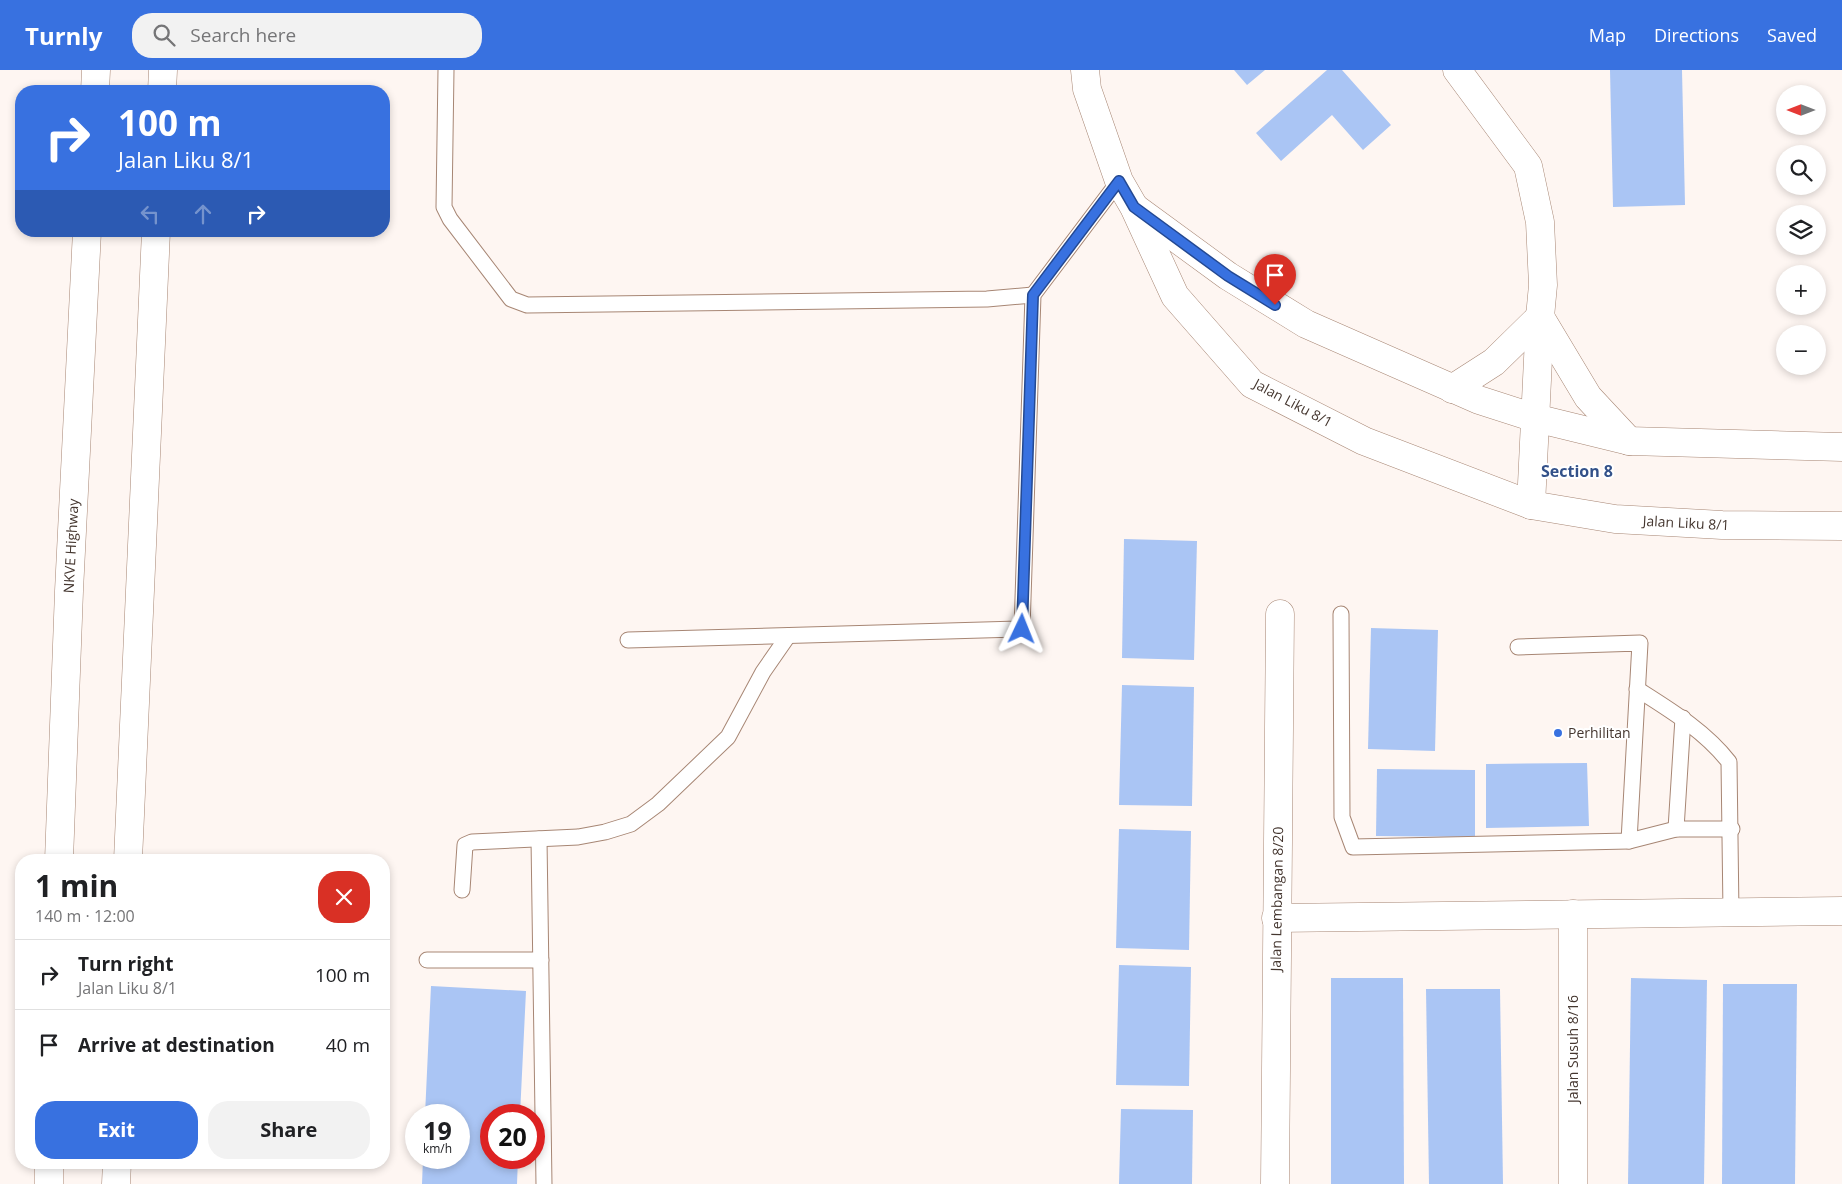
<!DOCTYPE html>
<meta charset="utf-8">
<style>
:root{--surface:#fff;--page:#f2f2f2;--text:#202124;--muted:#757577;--line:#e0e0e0;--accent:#3871e0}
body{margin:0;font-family:"Open Sans",sans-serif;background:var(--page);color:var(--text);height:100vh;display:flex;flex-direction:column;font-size:19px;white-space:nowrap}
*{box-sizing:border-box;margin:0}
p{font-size:16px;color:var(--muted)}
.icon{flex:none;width:28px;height:28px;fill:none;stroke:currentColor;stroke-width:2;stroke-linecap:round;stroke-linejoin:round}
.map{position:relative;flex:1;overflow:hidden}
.sheet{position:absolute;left:15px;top:784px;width:375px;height:315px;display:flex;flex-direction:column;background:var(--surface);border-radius:20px;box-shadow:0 2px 8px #0003}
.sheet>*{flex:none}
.guide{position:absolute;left:15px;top:15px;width:375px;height:152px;border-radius:20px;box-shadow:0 2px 8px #0003;background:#3871e0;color:#fff;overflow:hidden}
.needle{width:32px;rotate:270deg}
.tools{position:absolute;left:1776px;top:15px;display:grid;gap:10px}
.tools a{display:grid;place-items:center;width:50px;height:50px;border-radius:50%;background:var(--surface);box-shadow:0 2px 8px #0003;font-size:25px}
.speed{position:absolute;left:405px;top:1034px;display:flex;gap:10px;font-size:25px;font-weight:700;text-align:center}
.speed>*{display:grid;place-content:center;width:65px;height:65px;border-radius:50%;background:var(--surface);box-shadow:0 2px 8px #0003;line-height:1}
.speed small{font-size:12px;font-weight:400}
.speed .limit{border:8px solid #d22;background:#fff;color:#111}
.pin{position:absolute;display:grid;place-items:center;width:42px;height:42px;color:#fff;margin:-51px -21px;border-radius:50% 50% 50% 0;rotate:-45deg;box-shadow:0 0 5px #0007}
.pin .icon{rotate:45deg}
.me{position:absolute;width:55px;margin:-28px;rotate:2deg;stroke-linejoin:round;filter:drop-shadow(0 0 4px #0008)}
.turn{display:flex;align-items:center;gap:18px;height:105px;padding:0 20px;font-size:22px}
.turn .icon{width:65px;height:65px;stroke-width:2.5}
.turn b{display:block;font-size:35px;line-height:42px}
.lanes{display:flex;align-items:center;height:48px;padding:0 20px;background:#0003;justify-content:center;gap:25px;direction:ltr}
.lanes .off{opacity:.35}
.round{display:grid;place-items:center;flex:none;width:52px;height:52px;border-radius:20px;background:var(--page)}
.overview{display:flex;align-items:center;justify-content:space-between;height:85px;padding:0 20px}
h1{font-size:30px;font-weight:700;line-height:38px}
.action{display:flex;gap:10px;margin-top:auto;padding:10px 20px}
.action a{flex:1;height:58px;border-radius:20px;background:var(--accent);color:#fff;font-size:20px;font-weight:700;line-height:58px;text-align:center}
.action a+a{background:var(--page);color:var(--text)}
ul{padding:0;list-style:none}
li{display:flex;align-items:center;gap:15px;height:70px;padding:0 20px;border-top:1px solid var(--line)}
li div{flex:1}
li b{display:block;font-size:19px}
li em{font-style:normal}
header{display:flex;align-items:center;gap:30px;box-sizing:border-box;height:70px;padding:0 25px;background:var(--accent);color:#fff}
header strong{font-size:24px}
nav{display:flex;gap:28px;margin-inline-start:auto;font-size:18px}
.search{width:350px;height:45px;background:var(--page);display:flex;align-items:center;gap:12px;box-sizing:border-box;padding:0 18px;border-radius:20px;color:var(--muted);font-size:19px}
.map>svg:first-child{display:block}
.building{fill:#aac5f4}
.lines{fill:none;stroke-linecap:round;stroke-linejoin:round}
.lane-casing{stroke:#a78674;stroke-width:17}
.street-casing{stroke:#a78674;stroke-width:29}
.secondary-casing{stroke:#a78674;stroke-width:29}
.highway-casing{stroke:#a78674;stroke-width:29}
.lane{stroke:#fff;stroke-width:15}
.street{stroke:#fff;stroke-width:28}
.secondary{stroke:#fff;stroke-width:28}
.highway{stroke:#fff;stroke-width:28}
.route-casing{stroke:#244992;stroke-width:12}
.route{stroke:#3871e0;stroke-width:9}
.poi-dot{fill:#3871e0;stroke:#fff;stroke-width:2}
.labels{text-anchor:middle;stroke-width:4;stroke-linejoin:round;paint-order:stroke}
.street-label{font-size:14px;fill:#453730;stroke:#fff}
.poi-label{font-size:14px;fill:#453730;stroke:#fff;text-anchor:start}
.quarter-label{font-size:16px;font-weight:bold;fill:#335189;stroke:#fff}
</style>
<header>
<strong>Turnly</strong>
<div class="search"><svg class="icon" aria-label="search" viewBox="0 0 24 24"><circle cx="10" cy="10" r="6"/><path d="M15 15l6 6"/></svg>Search here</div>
<nav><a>Map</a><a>Directions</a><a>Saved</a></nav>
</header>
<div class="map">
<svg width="1842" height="1114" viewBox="0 0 1842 1114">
<rect width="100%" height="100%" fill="#fef6f2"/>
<g class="building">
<polygon points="1234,0 1265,0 1247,15"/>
<polygon points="1327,0 1342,0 1391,55 1363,80 1332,45 1281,91 1256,63"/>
<polygon points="1610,0 1682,0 1685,135 1613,137"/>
<polygon points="1124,469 1197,471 1194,590 1122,588"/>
<polygon points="1371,558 1438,560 1435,681 1368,679"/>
<polygon points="1122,615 1194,617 1192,736 1119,735"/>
<polygon points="1587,693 1589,756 1486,758 1486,694"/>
<polygon points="1377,699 1475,700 1475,767 1376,766"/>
<polygon points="1119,759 1191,761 1189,880 1116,878"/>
<polygon points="1119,895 1191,897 1189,1016 1116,1015"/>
<polygon points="1331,908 1403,908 1404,1114 1331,1114"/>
<polygon points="1631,908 1707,910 1704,1114 1628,1114"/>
<polygon points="1723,914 1797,914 1795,1114 1722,1114"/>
<polygon points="431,916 526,921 520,1045 491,1045 491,1088 518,1088 517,1114 422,1114 423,1088 459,1088 459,1045 425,1045"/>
<polygon points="1426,919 1500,919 1503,1114 1429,1114"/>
<polygon points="1121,1039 1193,1040 1192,1114 1119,1114"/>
</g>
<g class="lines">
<defs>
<g id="lane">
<polyline points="446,0 444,137 450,149 511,229 527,235 987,229 1033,225"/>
<polyline points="1341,544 1342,747 1353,777 1629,771 1676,759 1732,759"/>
<polyline points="628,570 1022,559 1033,225 1119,111"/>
<polyline points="1518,577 1640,573 1629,771"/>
<path d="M1637 619C1670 640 1705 661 1729 692L1731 843"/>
<polyline points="1676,759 1683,648"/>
<polyline points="539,769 544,1114"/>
<polyline points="462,820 465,775 472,772 578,767 605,762 631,754 658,734 728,667 763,602 788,566"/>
<polyline points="427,890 541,890"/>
</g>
<g id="street">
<polyline points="1573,844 1573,1114"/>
<polyline points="1276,848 1842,841"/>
<polyline points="1275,1114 1280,544"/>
</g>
<g id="secondary">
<polyline points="1085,0 1087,19 1119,111 1134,137 1175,226 1252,314 1364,371 1531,435 1615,449 1722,455 1842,456"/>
<polyline points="1457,0 1528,96 1540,152 1543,215 1540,247 1531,435"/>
<polyline points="1135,138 1228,206 1306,254 1479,330 1535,348 1629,371 1842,377"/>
<polyline points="1540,247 1588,327 1629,371"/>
<polyline points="1452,319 1494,292 1540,247"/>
</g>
<g id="highway">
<polyline points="95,21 96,0"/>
<polyline points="162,21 163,0"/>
<polyline points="59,790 69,521 87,161"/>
<polyline points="128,790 156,161"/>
<polyline points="49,1114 49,1092"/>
<polyline points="116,1114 117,1092"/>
</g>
</defs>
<use href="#lane" class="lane-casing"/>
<use href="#street" class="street-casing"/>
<use href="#secondary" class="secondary-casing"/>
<use href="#highway" class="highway-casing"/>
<use href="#lane" class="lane"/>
<use href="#street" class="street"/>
<use href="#secondary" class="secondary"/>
<use href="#highway" class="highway"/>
</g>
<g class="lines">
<defs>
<polyline id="route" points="1022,559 1033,225 1119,111 1134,137 1228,206 1275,235"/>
</defs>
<use href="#route" class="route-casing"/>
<use href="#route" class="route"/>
</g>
<circle class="poi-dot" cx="1558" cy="663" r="5"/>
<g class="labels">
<g class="street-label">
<text transform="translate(1293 333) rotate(28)" y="5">Jalan Liku 8/1</text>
<text transform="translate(1686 453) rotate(3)" y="5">Jalan Liku 8/1</text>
<text transform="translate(71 476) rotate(-87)" y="5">NKVE Highway</text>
<text transform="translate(1277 829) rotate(-89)" y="5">Jalan Lembangan 8/20</text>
<text transform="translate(1573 979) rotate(-90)" y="5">Jalan Susuh 8/16</text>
</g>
<g class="poi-label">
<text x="1568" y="668">Perhilitan</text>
</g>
<g class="quarter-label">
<text x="1577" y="407">Section 8</text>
</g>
</g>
</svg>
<div class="tools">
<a><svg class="needle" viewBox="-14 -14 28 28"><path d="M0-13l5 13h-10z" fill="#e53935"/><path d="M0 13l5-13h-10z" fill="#757577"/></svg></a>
<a><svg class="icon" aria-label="search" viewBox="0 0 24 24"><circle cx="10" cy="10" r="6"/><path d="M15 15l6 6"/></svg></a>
<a><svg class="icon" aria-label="layers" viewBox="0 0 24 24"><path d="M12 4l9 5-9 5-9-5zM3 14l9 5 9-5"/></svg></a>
<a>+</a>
<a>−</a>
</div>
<div class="speed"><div>19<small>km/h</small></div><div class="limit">20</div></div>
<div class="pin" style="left:1275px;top:235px;background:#d93025"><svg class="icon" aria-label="arrive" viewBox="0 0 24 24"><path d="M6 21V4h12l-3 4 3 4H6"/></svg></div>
<svg class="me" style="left:1022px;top:559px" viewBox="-20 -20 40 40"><path d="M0-17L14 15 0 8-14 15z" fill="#3871e0" stroke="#fff" stroke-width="4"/></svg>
<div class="guide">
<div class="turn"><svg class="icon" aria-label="right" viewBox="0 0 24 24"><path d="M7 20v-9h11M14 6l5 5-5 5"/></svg><div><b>100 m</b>Jalan Liku 8/1</div></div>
<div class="lanes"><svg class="icon off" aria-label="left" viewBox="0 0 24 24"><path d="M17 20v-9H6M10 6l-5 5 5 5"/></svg><svg class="icon off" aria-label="ahead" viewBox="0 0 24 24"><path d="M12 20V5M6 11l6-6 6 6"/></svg><svg class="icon" aria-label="right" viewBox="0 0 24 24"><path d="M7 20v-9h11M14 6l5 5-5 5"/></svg></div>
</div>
<section class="sheet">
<div class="overview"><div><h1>1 min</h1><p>140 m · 12:00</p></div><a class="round" style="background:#d93025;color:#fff"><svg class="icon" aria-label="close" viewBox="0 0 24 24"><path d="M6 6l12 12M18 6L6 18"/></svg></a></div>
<ul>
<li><svg class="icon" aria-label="right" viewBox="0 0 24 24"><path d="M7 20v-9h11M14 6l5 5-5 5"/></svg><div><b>Turn right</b><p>Jalan Liku 8/1</p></div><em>100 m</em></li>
<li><svg class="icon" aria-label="arrive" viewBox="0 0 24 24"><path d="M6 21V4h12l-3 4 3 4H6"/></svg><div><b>Arrive at destination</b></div><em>40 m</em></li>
</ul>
<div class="action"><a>Exit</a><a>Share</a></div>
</section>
</div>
